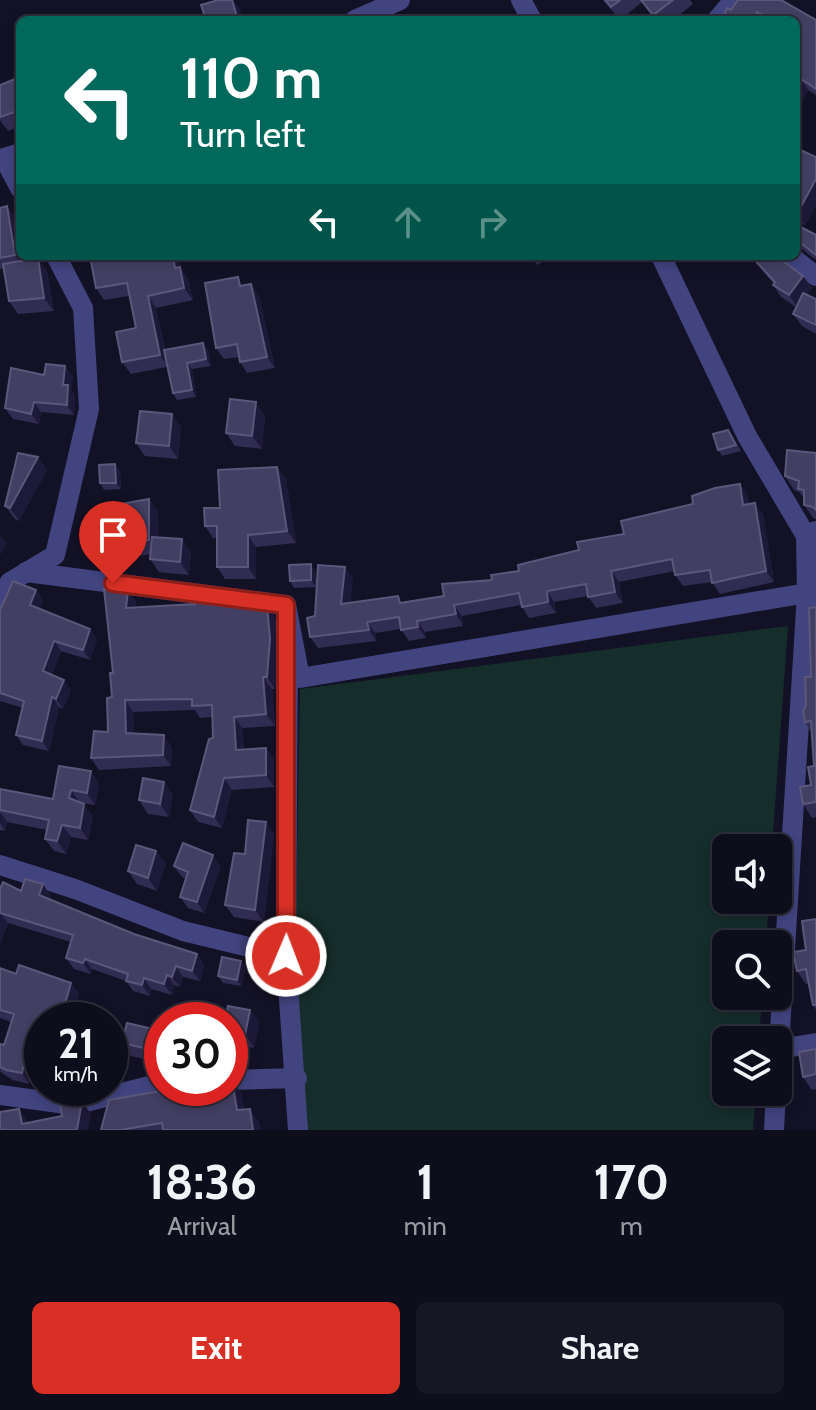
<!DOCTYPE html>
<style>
:root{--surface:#0e0d1c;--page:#171625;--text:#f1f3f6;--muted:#9b9ca3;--line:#2e2d3b;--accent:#d93025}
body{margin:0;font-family:Cabin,sans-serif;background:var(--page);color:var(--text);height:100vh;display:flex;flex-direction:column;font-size:30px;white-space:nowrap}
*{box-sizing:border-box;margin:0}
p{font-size:26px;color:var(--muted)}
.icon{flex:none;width:44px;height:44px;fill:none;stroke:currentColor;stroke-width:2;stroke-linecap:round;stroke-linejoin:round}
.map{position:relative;height:1130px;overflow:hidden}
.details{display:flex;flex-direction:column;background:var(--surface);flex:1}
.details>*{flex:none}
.top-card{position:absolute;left:16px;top:16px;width:784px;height:244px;border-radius:12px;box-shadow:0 4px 12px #0003,0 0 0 2px var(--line);background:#00695c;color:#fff;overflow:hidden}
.controls{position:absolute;left:712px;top:834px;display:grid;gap:16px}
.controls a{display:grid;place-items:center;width:80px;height:80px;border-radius:12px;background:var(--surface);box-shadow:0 4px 12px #0003,0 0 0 2px var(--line);font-size:40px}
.speed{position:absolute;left:24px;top:1002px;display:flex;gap:16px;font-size:40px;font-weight:700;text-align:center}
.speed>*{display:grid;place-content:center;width:104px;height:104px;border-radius:50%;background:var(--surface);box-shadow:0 4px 12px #0003,0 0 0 2px var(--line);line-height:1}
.speed small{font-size:20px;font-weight:400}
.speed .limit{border:12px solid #d22;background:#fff;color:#111}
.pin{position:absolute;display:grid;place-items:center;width:68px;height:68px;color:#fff;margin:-82px -34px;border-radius:50% 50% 50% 0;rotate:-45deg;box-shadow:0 0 8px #0007}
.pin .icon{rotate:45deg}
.me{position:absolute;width:88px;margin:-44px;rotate:1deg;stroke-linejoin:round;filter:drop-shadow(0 0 6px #0008)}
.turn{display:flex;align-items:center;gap:28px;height:168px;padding:0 32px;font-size:36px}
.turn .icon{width:104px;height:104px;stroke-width:2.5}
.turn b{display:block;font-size:56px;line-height:68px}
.lanes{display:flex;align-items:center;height:76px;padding:0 32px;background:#0003;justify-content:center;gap:40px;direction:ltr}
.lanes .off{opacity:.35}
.eta{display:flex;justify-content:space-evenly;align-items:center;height:136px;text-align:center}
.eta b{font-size:48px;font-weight:700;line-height:56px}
.primary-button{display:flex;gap:16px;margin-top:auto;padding:16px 32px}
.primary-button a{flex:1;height:92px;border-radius:12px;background:var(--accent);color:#fff;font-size:32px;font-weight:700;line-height:92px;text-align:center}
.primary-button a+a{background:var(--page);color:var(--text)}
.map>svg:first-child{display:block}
.garden{fill:#152e2b}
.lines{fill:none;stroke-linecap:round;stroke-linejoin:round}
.minor{stroke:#41447f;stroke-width:20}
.wall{fill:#312c51}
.shaded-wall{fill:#1d1938}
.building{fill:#433f63;stroke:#5b577b;stroke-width:2}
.route-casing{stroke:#8d1f18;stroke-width:20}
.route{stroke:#d93025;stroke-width:14}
</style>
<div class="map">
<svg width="816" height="1130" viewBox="0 0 816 1130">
<rect width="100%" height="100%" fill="#131125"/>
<polygon class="garden" points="788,626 772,848 726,848 726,900 769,900 766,944 726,944 726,996 762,996 759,1040 726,1040 726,1092 756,1092 753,1130 292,1130 300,689"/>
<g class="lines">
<g class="minor">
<polyline points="521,0 532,20"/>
<polyline points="355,20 400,0"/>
<polyline points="717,20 734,0"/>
<polyline points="20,153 4,158 20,188"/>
<polyline points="661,256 747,436 806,536"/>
<polyline points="790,256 816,276"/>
<polyline points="26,572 286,605 300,678 807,593"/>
<polyline points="0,597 10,582 55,555 89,409 83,308 56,256"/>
<polyline points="288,658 286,956 298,1130"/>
<polyline points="0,865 75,889 183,931 286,956"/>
<polyline points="779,1049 816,1043"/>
<polyline points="778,1062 807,593 806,536 816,531"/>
<polyline points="230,1080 297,1078"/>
<polyline points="0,1095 73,1105 162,1083"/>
<polyline points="774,1130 776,1092"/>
</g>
</g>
<g class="wall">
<polygon points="603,0 690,0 693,4 673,20 656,20 642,2 620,20"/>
<polygon points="738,0 816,20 816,95 808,90 796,112 796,20 722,20 731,10"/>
<polygon points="20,77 20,126 8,131 0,120 0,85"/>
<polygon points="796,148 816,157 816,205 805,225 796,221"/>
<polygon points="7,206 14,216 21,261 47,271 54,311 18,314 9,301 4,268 0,269 0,208"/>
<polygon points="796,227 816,235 816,260 799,247 796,242"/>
<polygon points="531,256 554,256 537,265"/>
<polygon points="750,256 778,256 803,276 812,288 807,294 816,299 816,334 802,326 793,314 796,307 781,297 773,285 774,284"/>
<polygon points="181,269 188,279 193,300 156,308 165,350 208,350 211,366 192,369 196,397 177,400 173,393 167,367 131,374 122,362 136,328 129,296 104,300 96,288"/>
<polygon points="243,285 259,295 275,368 247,373 240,362 239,357 224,359 216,348"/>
<polygon points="44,375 73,377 71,390 75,396 74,415 41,412 39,424 13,419 5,408"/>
<polygon points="172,414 181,427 178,459 145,456 136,443"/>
<polygon points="265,415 262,449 235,446 226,433"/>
<polygon points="733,437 741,451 722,456 718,450"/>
<polygon points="816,453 816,519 814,519 804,505 804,498 799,492 794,490 785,476"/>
<polygon points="38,457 47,470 19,521 15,519 5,506"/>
<polygon points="277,467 286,479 296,543 256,547 256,579 225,579 217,567 217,538 213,538 205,526 220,508"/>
<polygon points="120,470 121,489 104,490 100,483"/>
<polygon points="740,484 747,495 749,504 763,514 774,582 720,594 712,582 683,586 675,575 675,571 619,582 623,603 596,608 588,596 554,602 556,613 529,618 521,605 462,616 463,626 425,632 426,638 409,641 401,629 375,633 376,641 318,648 310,637 315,616 353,578 350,603 403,603 444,596 624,534"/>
<polygon points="149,499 158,512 158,537 182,539 191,552 189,575 159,572 150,559 150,554 106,562 97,549 107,523"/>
<polygon points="315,571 316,587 294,588 290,581"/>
<polygon points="36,590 43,600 39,609 90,629 97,640 90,660 61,651 52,675 71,690 63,709 59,707 49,751 23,745 16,735 23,708 0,701 0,610"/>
<polygon points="136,602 135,608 275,617 278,650 275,689 272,689 275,726 242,728 244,750 266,748 274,760 274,787 232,790 222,828 198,822 190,810 213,738 212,717 200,718 195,710 133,712 134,734 172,747 171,766 99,770 91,758 108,732 113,673"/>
<polygon points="816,607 816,817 812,818 803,804 811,785 814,766 812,733 805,722 811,677"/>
<polygon points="91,771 99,784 95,805 81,803 93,816 88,840 71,837 66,854 54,851 45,839 47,830 7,822 5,831 0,830 0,789 53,799"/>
<polygon points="164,782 173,795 169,817 148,814 139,800"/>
<polygon points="274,834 264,922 234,917 225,905 245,854"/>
<polygon points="156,851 166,864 157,891 137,884 128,871"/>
<polygon points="174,866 221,866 204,913 188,908 180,897 186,879 182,877"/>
<polygon points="0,889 50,895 49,899 134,934 197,954 204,965 200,981 183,977 180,987 174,985 172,995 151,989 150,996 133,991 126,981 92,969 91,974 74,969 66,958 71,942 8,923 0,945"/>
<polygon points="816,919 816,1010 813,1005 809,984 806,984 797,971 806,950"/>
<polygon points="241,961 246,968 241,986 223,983 218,976"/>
<polygon points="0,968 16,974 71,983 79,994 74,1009 80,1017 79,1020 42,1020 42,1060 34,1059 29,1084 13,1080 3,1074 0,1071 0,1044 4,1045 11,1022 0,1018"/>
<polygon points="250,1010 259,1023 254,1048 232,1044 230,1041 230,1020"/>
<polygon points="162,1042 157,1062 131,1056 122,1043"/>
<polygon points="816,1049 816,1089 812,1090 803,1077"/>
<polygon points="241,1093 244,1110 259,1122 260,1130 101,1130"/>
</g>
<g class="shaded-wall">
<polygon points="232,0 233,0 240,9 243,20 238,20"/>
<polygon points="757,12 763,20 753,20"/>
<polygon points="801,79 808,90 796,112 796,88"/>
<polygon points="816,179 816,205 805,225 797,214"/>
<polygon points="7,206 14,216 22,265 15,255"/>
<polygon points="173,256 179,256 181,269 188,279 193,300 184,288 175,268"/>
<polygon points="38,258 47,271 54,311 44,298"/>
<polygon points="803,276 812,288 797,307 789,295"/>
<polygon points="251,284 259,295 275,368 267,357"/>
<polygon points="148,296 156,308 168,367 160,355"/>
<polygon points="203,343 208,350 211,366 206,359"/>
<polygon points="187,363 192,369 196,397 192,390"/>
<polygon points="65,366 73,377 71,390 75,396 74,415 67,405 63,385"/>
<polygon points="34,402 41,412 39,424 31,414"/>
<polygon points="256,402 265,415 262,449 252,436"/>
<polygon points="172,414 181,427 178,459 169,446"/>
<polygon points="38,457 47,470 19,521 10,508"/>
<polygon points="115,464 120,470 121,489 116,483"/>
<polygon points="277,467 286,479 296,543 287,531"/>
<polygon points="740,484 747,495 751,516 743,505"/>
<polygon points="149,499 158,512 158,553 149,540"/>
<polygon points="755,503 763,514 774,582 766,571"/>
<polygon points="0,534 7,544 0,555"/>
<polygon points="248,535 256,547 256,579 248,567"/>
<polygon points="182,539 191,552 189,575 180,562"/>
<polygon points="311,564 315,571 316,587 311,580"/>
<polygon points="345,567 353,578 349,615 341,604"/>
<polygon points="611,571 619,582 623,603 615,592"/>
<polygon points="36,590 43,600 37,615 30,605"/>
<polygon points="128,591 136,602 135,620 126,608"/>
<polygon points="547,591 554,602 556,613 548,602"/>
<polygon points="267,605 275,617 278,650 275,689 267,677"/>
<polygon points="454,605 462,616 463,626 456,614"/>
<polygon points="417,621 425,632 426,638 418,627"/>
<polygon points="367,622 375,633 376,641 369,630"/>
<polygon points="90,629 97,640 90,660 83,650"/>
<polygon points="54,641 61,651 50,681 43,671"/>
<polygon points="263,677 272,689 275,726 266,714"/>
<polygon points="64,680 71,690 63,709 56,699"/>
<polygon points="52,697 59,707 49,751 42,741"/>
<polygon points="125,700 133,712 135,745 126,733"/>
<polygon points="234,717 242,728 245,762 236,750"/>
<polygon points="164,735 172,747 171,766 163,755"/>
<polygon points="266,748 274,760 274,787 266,775"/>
<polygon points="91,771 99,784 95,805 87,793"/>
<polygon points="224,778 232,790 222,828 214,817"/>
<polygon points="164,782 173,795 169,817 160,804"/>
<polygon points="71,790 80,803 69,798"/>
<polygon points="84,804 93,816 88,840 80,828"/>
<polygon points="0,812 7,822 5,831 0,823"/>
<polygon points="266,822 274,834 264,922 255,910"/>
<polygon points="62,825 71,837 66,854 57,841"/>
<polygon points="156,851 166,864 157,891 148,878"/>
<polygon points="213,855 221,866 204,913 197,902"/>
<polygon points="43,884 50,895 46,906 39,895"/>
<polygon points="0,913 8,923 0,945"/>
<polygon points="197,954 204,965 200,981 192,971"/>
<polygon points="85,959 92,969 91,974 83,963"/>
<polygon points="241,961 246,968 241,986 237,980"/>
<polygon points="176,966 183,977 180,987 172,977"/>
<polygon points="167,975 174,985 172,995 164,984"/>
<polygon points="144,978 151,989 150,996 142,985"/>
<polygon points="71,983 79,994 74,1009 80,1017 79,1020 68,1020 65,1004"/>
<polygon points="250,1010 259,1023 254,1048 245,1035"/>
<polygon points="153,1029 162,1042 157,1062 148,1049"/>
<polygon points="27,1049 34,1059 29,1084 22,1073"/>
<polygon points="232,1080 241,1093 246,1123 237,1110"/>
<polygon points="82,1101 91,1114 88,1130 77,1130"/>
<polygon points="19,1109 28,1122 29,1130 22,1124"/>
<polygon points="250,1109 259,1122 260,1130 253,1130"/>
</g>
<g class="building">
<polygon points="218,0 232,0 238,20 206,20 201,5"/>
<polygon points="605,0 620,0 611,7"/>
<polygon points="641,0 673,0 653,15"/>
<polygon points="738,0 781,0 816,20 816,89 801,79 796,88 796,20 773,20 757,12 753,20 722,20 727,8 731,10"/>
<polygon points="20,77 20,110 0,117 0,85"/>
<polygon points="796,148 816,157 816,179 797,214 796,214"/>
<polygon points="7,206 15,255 0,258 0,208"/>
<polygon points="797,225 816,235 816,255 796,239 796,227"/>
<polygon points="90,256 173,256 175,268 180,267 184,288 148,296 160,355 122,362 116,332 136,328 127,283 96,288"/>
<polygon points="751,256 776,256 803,276 789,295 773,285 775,282"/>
<polygon points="38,258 44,298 9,301 3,264"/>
<polygon points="238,277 240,286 251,284 267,357 240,362 237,344 216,348 205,283"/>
<polygon points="803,293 816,299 816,325 793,314"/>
<polygon points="203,343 206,359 187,363 192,390 173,393 164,350"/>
<polygon points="46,364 65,366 63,385 68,385 67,405 34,402 31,414 5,408 11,368 44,375"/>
<polygon points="230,399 256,402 252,436 226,433"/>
<polygon points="140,411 172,414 169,446 136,443"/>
<polygon points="728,430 736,445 718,450 713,434"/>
<polygon points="787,450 816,453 816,510 813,507 804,505 804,490 798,489 799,481 785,476"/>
<polygon points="18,453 38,457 10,508 5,506"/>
<polygon points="115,464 116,483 100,483 99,465"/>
<polygon points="277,467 287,531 248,535 248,567 217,567 217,526 205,526 204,508 220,508 218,470"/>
<polygon points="740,484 743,505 755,503 766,571 712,583 710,570 675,575 672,559 611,571 615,592 588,597 586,584 547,591 548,602 522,607 519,593 454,605 456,614 417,621 418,627 401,630 399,617 367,622 369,630 310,637 307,618 315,616 318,565 345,567 341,604 398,596 400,603 444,596 442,584 492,580 491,575 519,571 518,565 579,550 577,542 624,534 621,521 693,504 692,496 715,488"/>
<polygon points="149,499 149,540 97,549 93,525 107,523 104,507"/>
<polygon points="152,537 182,539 180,562 150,559"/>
<polygon points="311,564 311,580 290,581 289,565"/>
<polygon points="13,581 36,590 30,605 90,629 83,650 54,641 43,671 64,680 56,699 52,697 42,741 16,735 24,701 0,693 0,610"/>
<polygon points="104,589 128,591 126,608 195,604 195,597 267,605 270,639 267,677 263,677 266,714 234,717 236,750 266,748 266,775 224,778 214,817 190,810 209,739 213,738 212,705 192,706 192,699 125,700 126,733 164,735 163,755 91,758 94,731 108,732 107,698 112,697 110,673 113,673"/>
<polygon points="816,607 816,802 803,804 800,787 811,785 808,767 814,766 811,721 805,722 803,711 806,705 805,677 811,677 809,608"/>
<polygon points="59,766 91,771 87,793 71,790 69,798 84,804 80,828 62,825 57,841 45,839 49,820 0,810 0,789 53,799"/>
<polygon points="143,778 164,782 160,804 139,800"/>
<polygon points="248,820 266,822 255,910 225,905 234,853 245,854"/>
<polygon points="183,843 213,855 197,902 180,897 188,872 174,866"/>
<polygon points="136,845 156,851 148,878 128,871"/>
<polygon points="25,879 43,884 39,895 134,934 197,954 192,971 176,966 172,977 167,975 164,984 144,978 142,985 126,981 128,974 85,959 83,963 66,958 73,935 0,913 0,889 3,882 21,891"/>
<polygon points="816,919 816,1005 813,1005 806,969 797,971 793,952 806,950 802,921"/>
<polygon points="222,957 241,961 237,980 218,976"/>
<polygon points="19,965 71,983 65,1004 72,1006 68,1020 42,1020 42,1051 27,1049 22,1073 6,1070 0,1067 0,1044 4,1045 14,1014 0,1010 0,968 16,974"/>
<polygon points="228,1006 250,1010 245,1035 230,1032 230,1020 225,1020"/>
<polygon points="127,1023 153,1029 148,1049 122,1043"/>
<polygon points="816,1049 816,1074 803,1077 799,1052"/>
<polygon points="230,1080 232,1080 237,1110 250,1109 253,1130 163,1130 162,1123 120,1130 101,1130 109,1100 178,1088 230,1088"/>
<polygon points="82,1101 77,1130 0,1130 0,1112 19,1109 22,1124 62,1116 60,1105"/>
</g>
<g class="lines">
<defs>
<polyline id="route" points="113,583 286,605 286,956"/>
</defs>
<use href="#route" class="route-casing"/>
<use href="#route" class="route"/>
</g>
</svg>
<div class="controls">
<a><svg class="icon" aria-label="sound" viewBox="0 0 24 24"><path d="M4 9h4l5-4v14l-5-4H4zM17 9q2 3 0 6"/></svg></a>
<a><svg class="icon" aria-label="search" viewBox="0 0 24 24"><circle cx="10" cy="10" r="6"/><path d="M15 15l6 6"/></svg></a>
<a><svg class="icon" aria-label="layers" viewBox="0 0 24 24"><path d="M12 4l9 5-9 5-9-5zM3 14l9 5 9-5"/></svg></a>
</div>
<div class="speed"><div>21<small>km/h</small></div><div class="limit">30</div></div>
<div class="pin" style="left:113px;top:583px;background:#d93025"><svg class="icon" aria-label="arrive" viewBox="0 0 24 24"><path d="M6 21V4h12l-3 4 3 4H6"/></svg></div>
<svg class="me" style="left:286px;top:956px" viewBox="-20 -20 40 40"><circle r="17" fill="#d93025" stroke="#fff" stroke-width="3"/><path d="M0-11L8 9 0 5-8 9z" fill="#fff"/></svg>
<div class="top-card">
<div class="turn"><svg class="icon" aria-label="left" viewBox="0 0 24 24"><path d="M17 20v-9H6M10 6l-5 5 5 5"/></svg><div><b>110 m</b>Turn left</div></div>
<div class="lanes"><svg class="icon" aria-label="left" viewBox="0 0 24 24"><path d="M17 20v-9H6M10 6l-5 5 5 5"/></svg><svg class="icon off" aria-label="ahead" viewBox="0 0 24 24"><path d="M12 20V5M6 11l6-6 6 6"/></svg><svg class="icon off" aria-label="right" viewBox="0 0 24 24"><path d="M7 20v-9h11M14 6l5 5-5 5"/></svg></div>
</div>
</div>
<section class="details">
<div class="eta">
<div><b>18:36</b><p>Arrival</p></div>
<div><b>1</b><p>min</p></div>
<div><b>170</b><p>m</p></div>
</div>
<div class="primary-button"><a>Exit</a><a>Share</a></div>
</section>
